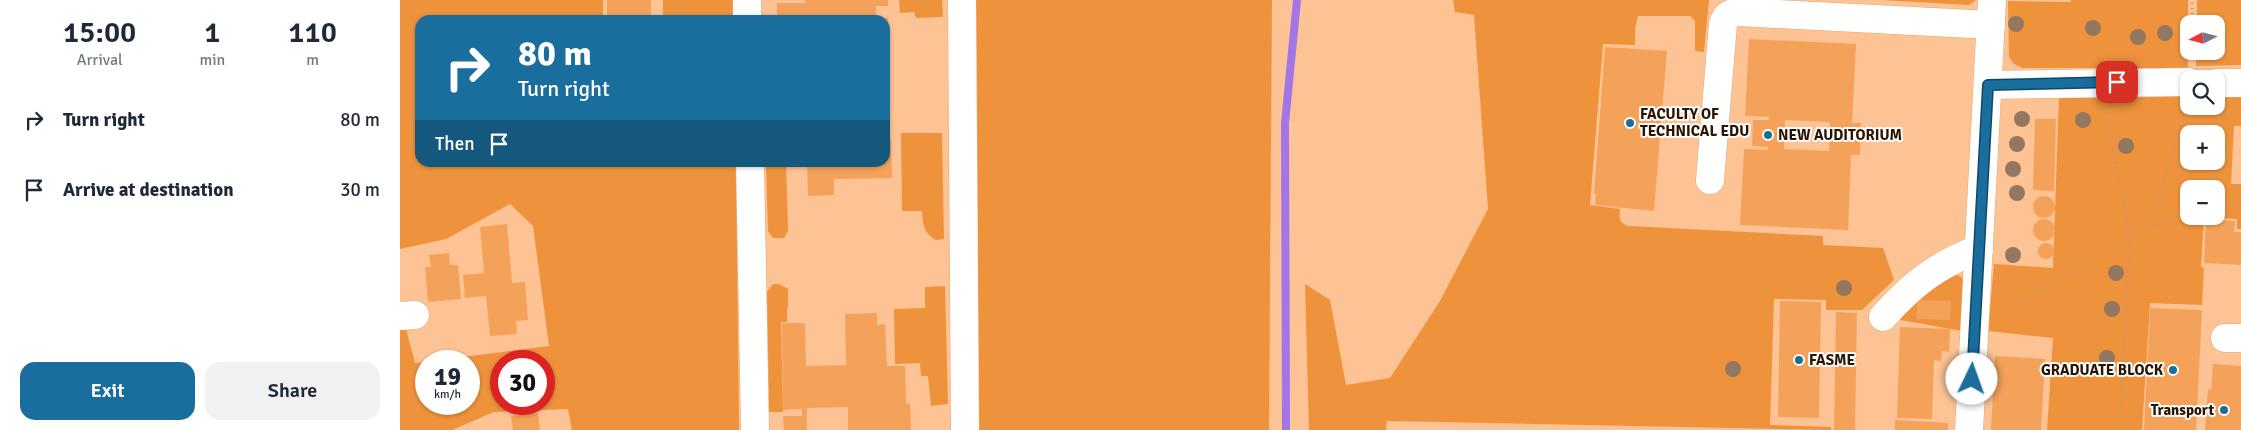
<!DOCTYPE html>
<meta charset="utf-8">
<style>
:root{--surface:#fff;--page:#f2f2f3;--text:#1f2937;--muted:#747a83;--accent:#196e9e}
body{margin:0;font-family:Signika,sans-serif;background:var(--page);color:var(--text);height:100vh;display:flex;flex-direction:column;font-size:19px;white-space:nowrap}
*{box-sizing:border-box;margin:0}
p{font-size:16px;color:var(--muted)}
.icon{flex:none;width:28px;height:28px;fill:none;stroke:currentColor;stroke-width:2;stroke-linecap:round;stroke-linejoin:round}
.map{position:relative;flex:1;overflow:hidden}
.panel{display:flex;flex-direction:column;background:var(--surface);width:400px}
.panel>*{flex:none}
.top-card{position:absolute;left:15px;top:15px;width:475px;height:152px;border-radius:15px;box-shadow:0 1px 4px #0004;background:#196e9e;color:#fff;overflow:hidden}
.needle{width:32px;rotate:263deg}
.tools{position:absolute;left:1780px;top:15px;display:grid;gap:10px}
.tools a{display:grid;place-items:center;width:45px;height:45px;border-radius:10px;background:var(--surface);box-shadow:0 1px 4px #0004;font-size:25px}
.speed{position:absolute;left:15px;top:350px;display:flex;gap:10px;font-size:25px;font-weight:700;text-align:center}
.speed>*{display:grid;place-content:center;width:65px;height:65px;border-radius:50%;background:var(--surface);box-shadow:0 1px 4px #0004;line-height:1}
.speed small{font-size:12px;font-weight:400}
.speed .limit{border:8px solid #d22;background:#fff;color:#111}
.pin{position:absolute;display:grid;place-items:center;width:42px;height:42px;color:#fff;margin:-21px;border-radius:10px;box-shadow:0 2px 8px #0006}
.me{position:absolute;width:55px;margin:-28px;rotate:3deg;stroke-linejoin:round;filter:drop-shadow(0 0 4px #0008)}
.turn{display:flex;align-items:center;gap:18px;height:105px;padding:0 20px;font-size:22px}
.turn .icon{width:65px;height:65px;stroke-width:2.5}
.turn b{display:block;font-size:35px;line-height:42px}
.then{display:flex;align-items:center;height:48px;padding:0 20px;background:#0003;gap:10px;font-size:19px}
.eta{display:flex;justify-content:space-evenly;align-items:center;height:85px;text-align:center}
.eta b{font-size:30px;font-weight:600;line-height:35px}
.cta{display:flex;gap:10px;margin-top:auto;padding:10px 20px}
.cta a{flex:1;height:58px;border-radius:15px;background:var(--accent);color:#fff;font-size:20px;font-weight:600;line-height:58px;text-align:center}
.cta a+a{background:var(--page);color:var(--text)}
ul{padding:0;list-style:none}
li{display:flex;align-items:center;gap:15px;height:70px;padding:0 20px}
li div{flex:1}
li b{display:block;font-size:19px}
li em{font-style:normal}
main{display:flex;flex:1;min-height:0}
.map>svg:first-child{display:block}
.built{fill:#fdc395;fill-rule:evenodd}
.green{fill:#ee923c;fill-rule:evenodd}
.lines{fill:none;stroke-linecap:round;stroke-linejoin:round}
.stream{stroke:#a276e6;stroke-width:8}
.building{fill:#f4a25a;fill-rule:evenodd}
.minor-casing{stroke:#e6a672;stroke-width:29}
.path{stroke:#bc997e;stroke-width:3;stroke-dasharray:1 4;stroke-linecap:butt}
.minor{stroke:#fff;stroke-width:28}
.tree{fill:#947760}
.route-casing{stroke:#104867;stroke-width:12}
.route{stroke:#196e9e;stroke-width:9}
.poi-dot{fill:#196e9e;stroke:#fefefe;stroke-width:2}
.labels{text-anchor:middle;stroke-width:4;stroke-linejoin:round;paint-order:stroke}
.poi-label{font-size:15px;font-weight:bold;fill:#2c1401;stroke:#fefefe;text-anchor:start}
</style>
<main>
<section class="panel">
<div class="eta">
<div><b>15:00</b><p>Arrival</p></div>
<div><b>1</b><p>min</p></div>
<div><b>110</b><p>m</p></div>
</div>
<ul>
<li><svg class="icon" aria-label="right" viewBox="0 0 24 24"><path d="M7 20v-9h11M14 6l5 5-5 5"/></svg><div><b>Turn right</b></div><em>80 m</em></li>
<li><svg class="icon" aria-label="arrive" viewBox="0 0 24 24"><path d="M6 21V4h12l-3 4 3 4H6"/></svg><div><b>Arrive at destination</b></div><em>30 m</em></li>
</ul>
<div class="cta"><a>Exit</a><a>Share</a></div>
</section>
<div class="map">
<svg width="1841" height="430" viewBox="0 0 1841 430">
<rect width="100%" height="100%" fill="#fcd4b5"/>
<path class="built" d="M0 0H1841V430H0ZM20 20H485V162H20ZM1789 24H1816V51H1789ZM1789 79H1816V106H1789ZM1789 134H1816V161H1789ZM1789 189H1816V216H1789ZM26 361H69V404H26ZM101 361H144V404H101Z"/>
<g class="green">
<path d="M0 0H203V20H20V162L336 163 339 430H172L168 409 94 412 52 430H0V326L5 325 15 363 26 362V404H69V361H31L149 346 133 226 110 204 46 239 0 249ZM101 361H144V404H101Z"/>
<polygon points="263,0 336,0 337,20 263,20"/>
<polygon points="499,0 542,0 543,17 516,18 514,12 500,13"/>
<polygon points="573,0 872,0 869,430 578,430"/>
<path d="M1053 0H1309L1304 52 1295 51V21L1290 16H1238L1235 28V45L1203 44 1190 205 1220 209C1219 219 1219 223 1229 226L1423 236V245L1483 248 1494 280 1462 310H1426V300L1374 299 1370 425 1431 427V430L987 421 986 430H909L905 284 930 300 946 385 990 378 1040 301 1088 209 1074 15 1055 12Z"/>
<polygon points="1481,0 1576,0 1569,5"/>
<polygon points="1671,0 1788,0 1788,68 1622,68 1614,64 1609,57 1608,1 1671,2"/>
<polygon points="1797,0 1841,0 1841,65 1796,66 1796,51 1816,51 1816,24 1797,24"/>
<path d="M1841 95V126H1834L1831 184H1841V229H1837V219L1804 217 1801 267 1804 268 1802 305 1750 303 1742 430H1647L1653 338 1588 331 1594 264 1653 268 1659 97 1789 96V106H1816V96ZM1789 134H1816V161H1789ZM1789 189H1816V216H1789Z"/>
<path d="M501 133H542L544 239 536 240C523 233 523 224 522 211H502Z"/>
<polygon points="366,163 386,163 388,231 384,238 373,238 368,231"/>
<polygon points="1552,274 1560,276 1565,281 1562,331 1495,319 1506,304"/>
<polygon points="373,284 379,284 388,289 388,308 387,308 387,322 381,322 383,412 369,412 367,292"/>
<polygon points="545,286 548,404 531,406 528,376 521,376 520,363 495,364 494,309 525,308 525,287"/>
</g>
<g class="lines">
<polyline class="stream" points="886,430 885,123 897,0"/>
</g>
<g class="building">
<rect x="207" y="0" width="44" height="20"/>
<polygon points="405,0 488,0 488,6 476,6 476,18 488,18 489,52 485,51 485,20 377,20 377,3 405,3"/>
<path d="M1349 39 1456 44 1452 123H1461L1460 155H1451L1448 230 1340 225 1344 149 1368 150V147L1352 146 1353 120H1369V117L1345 116ZM1385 120 1430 122 1429 151 1384 149Z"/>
<polygon points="1205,47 1267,51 1254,211 1195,205 1196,194 1194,194"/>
<polygon points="485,91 489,91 490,128 485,128"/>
<polygon points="1635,119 1656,119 1654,191 1633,190"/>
<polygon points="485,139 491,139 492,178 434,179 434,195 408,196 407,162 485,162"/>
<circle cx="1644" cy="207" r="11"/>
<polygon points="1806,219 1835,221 1834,232 1841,232 1841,265 1804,263"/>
<circle cx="1644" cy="230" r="11"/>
<polygon points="107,224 112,283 125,282 128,320 116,321 117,334 90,336 86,296 65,298 63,275 84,273 80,227"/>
<circle cx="1646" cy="251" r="8"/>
<polygon points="49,253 50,265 58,265 61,299 28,302 25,267 31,267 29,255"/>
<polygon points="1517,300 1551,301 1550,320 1517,319"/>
<polygon points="1380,301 1421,302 1419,418 1378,417"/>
<polygon points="1750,308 1802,310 1796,430 1744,430"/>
<polygon points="1436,312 1457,313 1455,430 1434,430"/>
<polygon points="477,313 477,325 485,324 487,366 505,366 506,404 510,403 511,430 448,430 448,407 407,408 407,430 384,430 383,416 402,416 402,409 383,410 382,323 405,323 406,366 446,365 445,314"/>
<polygon points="1500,327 1550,329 1549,352 1542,351 1541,361 1534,360 1532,419 1497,418"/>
<polygon points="1595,356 1645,359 1641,430 1591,430"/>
<polygon points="1813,364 1841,366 1841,430 1805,430 1808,389 1811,390"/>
<polygon points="138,413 140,430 113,430 111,416"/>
<polygon points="1495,420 1548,423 1548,430 1495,430"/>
</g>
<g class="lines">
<defs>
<g id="minor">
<polyline points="347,0 347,20"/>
<polyline points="562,0 565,430"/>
<polyline points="1816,83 1841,83"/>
<polyline points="1588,85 1789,82"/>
<polyline points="350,162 355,430"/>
<path d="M1310 180 1323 24C1326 15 1329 13 1339 12L1591 25"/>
<polyline points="0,316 15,315"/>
<path d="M1483 317C1511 285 1538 264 1579 249"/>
<polyline points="1825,338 1841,338"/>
<polyline points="1569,430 1592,0"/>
</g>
</defs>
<use href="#minor" class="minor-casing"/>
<g class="path">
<polyline points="1281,0 1300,11"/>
<polyline points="1792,24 1792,0"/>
<polyline points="1706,108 1730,236 1720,430"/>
<polyline points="1816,195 1823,108"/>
<polyline points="1816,197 1841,205"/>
<polyline points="1751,227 1785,108"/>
<polyline points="1601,312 1730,236 1789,209"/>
</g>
<use href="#minor" class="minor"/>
</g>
<g class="tree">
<circle cx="1616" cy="24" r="8"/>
<circle cx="1693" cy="28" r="8"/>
<circle cx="1765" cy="33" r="8"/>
<circle cx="1738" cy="37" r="8"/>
<circle cx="1622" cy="119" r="8"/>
<circle cx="1683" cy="120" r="8"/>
<circle cx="1617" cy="144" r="8"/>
<circle cx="1726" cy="146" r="8"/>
<circle cx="1613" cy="169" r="8"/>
<circle cx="1617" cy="193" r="8"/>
<circle cx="1613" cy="255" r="8"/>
<circle cx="1716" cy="273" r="8"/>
<circle cx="1444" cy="288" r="8"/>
<circle cx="1712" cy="309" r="8"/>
<circle cx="1707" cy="358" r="8"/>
<circle cx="1333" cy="369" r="8"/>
</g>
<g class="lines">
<defs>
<polyline id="route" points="1572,379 1588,85 1717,82"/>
</defs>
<use href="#route" class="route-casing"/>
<use href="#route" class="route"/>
</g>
<g class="poi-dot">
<circle cx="1230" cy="123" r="5"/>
<circle cx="1368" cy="135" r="5"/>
<circle cx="1399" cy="360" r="5"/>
<circle cx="1773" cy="370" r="5"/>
<circle cx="1824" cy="410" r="5"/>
</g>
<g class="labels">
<g class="poi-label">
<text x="1240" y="119">FACULTY OF<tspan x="1240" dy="17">TECHNICAL EDU</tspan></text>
<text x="1378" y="140">NEW AUDITORIUM</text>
<text x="1409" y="365">FASME</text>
<text x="1763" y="375" text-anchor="end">GRADUATE BLOCK</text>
<text x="1814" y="415" text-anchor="end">Transport</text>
</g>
</g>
</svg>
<div class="tools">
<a><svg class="needle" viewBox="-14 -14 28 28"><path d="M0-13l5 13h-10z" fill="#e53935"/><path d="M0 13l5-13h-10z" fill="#747a83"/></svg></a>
<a><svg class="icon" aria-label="search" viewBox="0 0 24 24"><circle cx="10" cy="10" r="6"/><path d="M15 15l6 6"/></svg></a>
<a>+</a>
<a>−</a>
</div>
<div class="speed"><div>19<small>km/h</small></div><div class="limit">30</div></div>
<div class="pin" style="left:1717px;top:82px;background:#d93025"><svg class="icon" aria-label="arrive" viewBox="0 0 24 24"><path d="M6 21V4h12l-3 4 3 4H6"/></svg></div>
<svg class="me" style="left:1572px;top:379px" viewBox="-20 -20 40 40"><circle r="19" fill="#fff"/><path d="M0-13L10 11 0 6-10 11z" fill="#196e9e"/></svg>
<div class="top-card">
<div class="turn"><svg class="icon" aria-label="right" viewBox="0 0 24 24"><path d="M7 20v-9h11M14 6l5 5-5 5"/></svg><div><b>80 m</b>Turn right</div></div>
<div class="then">Then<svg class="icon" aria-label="arrive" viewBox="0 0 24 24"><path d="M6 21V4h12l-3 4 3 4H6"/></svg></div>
</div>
</div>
</main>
